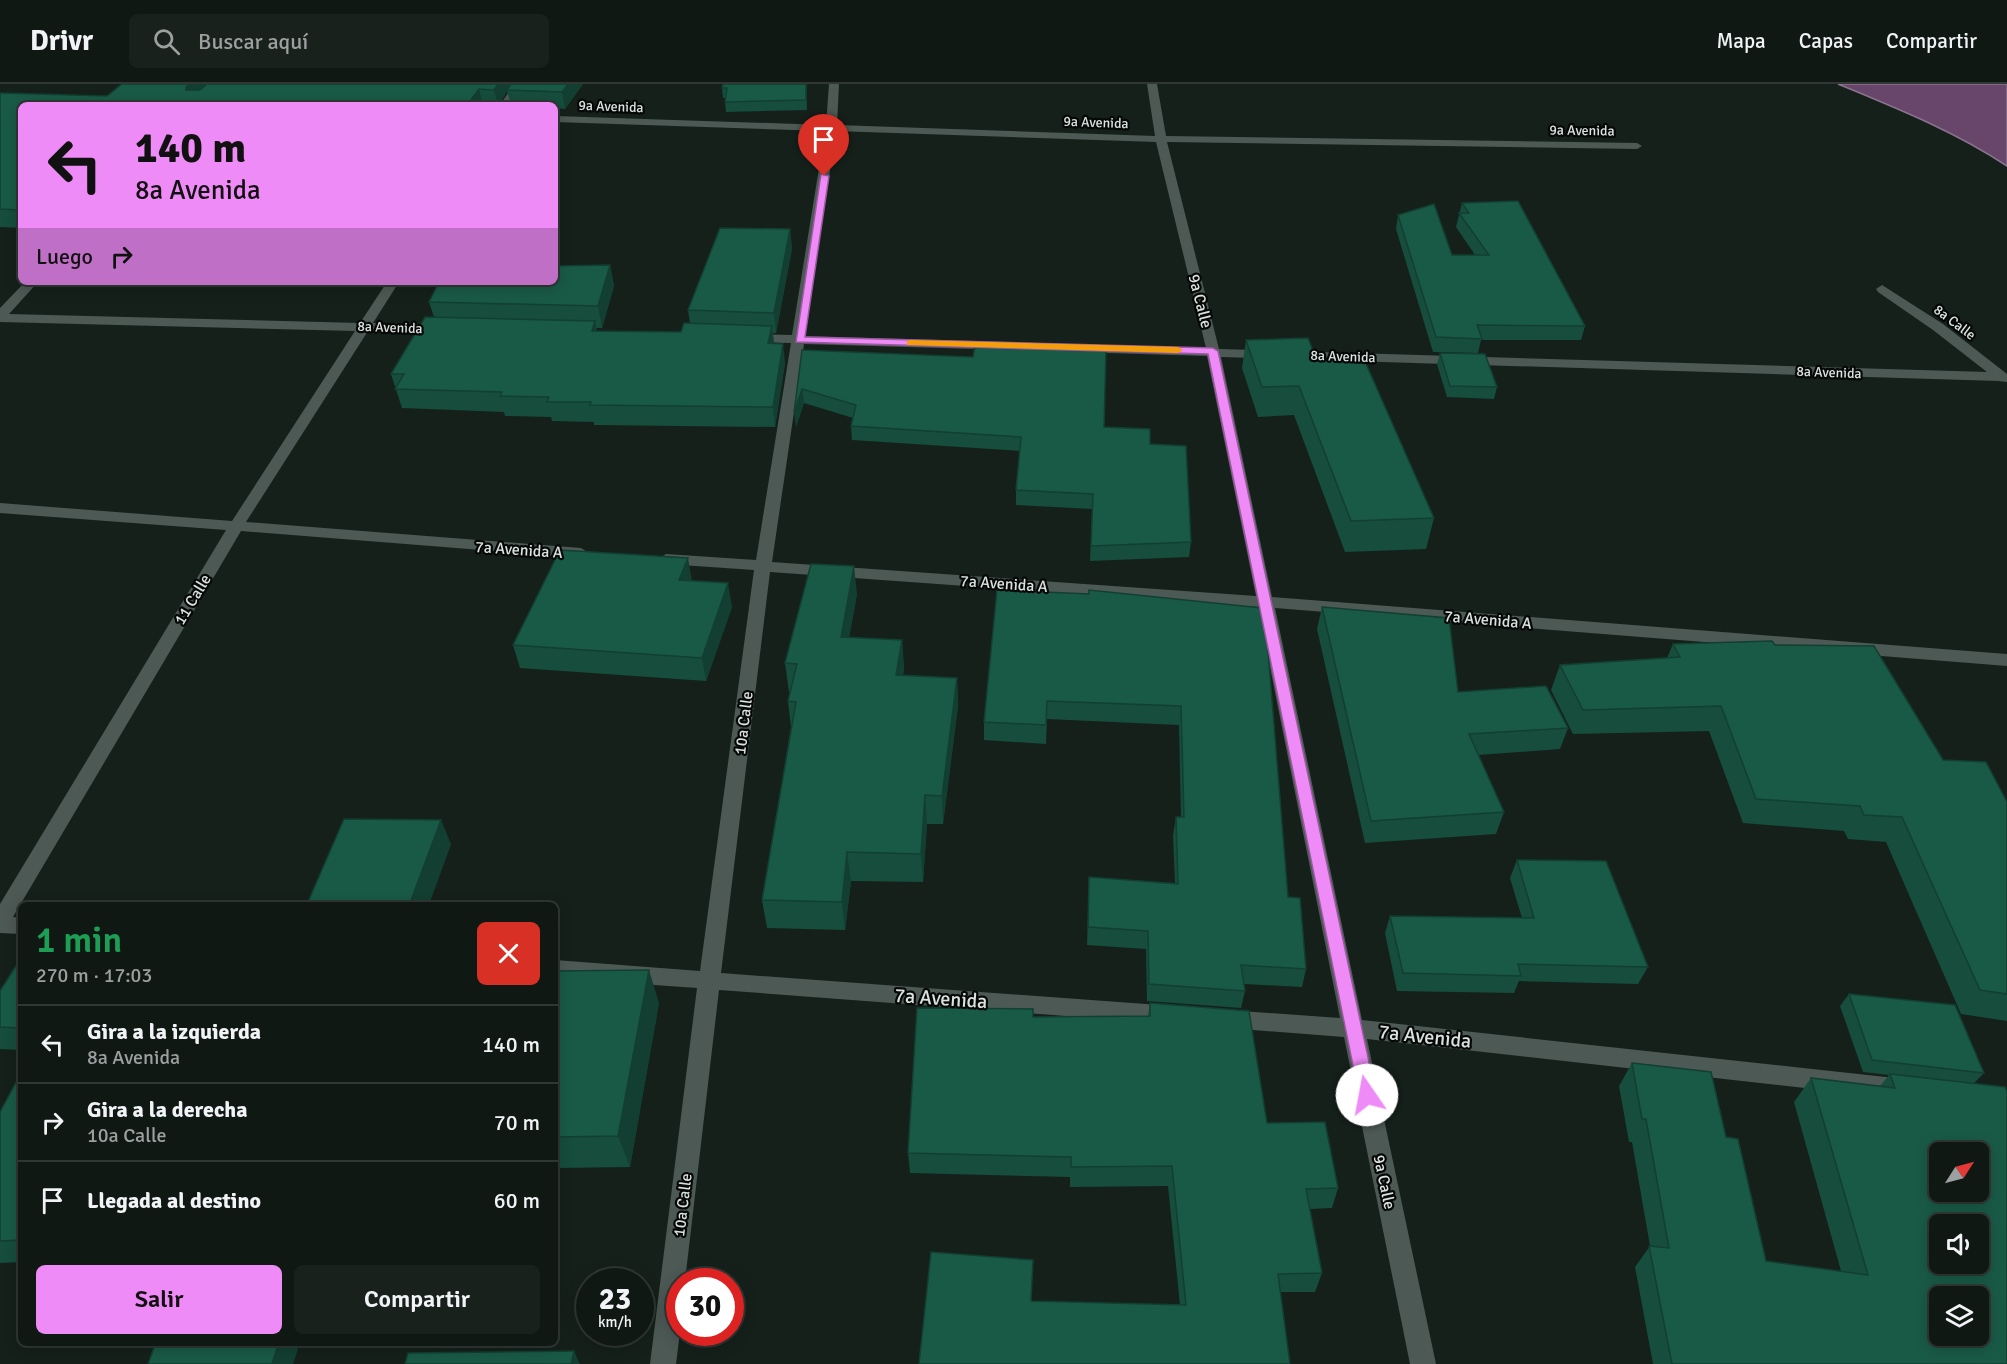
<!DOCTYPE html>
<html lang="es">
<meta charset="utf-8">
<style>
:root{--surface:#101814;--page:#19211d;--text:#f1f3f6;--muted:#9ca0a0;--line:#303734;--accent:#ef8bf7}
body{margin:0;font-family:Signika,sans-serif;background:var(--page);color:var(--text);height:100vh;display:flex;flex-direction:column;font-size:22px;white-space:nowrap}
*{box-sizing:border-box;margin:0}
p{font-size:20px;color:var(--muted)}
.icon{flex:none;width:33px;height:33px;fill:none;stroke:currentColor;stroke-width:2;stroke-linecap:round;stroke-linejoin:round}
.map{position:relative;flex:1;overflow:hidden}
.details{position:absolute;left:18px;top:818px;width:540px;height:444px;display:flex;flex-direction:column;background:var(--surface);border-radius:9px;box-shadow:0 3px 15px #0003,0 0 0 2px var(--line)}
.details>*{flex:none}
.guide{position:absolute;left:18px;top:18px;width:540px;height:183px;border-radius:9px;box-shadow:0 3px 15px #0003,0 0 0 2px var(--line);background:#ef8bf7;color:#111;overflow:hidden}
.needle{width:39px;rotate:54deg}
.controls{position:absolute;left:1929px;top:1058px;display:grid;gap:12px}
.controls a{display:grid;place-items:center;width:60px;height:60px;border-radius:9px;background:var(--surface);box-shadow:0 3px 15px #0003,0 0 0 2px var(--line);font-size:30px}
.speed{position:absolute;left:576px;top:1184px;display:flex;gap:12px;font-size:30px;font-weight:700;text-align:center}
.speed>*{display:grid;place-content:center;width:78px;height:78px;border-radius:50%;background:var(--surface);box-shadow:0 3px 15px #0003,0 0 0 2px var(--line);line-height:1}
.speed small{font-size:15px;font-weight:400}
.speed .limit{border:9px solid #d22;background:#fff;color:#111}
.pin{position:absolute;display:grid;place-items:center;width:51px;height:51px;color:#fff;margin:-62px -26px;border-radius:50% 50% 50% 0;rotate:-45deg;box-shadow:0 0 6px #0007}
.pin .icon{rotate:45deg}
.me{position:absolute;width:66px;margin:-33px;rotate:348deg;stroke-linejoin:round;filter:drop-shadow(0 0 4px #0008)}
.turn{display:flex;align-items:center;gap:21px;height:126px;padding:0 18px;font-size:27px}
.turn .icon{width:78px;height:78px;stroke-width:2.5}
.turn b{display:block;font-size:42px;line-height:51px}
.then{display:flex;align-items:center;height:57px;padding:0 18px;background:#0003;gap:12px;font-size:22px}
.round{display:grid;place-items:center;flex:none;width:63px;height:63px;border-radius:9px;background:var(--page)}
.summary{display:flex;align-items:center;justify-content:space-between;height:102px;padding:0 18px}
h1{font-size:36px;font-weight:600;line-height:45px;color:#1e9e55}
.action{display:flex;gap:12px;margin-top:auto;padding:12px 18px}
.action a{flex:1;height:69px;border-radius:9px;background:var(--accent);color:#111;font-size:24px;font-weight:600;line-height:69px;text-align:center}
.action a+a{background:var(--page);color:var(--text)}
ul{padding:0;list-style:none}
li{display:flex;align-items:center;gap:18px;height:78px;padding:0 18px;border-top:2px solid var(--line)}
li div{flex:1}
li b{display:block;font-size:22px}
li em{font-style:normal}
header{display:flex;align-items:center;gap:36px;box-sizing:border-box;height:84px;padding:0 30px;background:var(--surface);border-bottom:2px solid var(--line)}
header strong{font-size:28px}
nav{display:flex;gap:33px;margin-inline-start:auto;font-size:21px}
.search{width:420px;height:54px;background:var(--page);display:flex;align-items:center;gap:15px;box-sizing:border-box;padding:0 21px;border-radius:9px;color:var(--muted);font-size:22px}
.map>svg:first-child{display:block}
.water{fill:#68456a;stroke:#8a748d;stroke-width:1.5}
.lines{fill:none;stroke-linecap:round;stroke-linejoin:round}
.street{fill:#4d5954;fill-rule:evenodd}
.wall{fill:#164d3c}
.shaded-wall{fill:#123f31}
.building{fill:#195a46;stroke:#123f31;stroke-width:1.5;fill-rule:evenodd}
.route{fill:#ef8bf7;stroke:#9b5aa1;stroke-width:1.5}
.slow{fill:#f59e0b}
.labels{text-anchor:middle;stroke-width:4.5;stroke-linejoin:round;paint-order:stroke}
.far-street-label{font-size:14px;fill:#dbe2df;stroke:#050807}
.street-label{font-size:16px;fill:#dbe2df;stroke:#050807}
.near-street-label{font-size:20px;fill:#dbe2df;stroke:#050807}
</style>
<header>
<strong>Drivr</strong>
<div class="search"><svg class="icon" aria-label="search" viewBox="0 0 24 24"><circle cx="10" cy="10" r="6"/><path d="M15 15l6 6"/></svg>Buscar aquí</div>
<nav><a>Mapa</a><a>Capas</a><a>Compartir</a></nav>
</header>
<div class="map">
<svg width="2007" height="1280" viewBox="0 0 2007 1280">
<rect width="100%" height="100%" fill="#15201b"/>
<path class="water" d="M1838 0H2007V82C1954 47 1896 24 1838 0Z"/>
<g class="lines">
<g class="street">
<polygon points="514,0 524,0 510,21 500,21"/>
<path d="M829 0H839L837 41 1155 52 1147 0H1157L1166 52 1637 59 1642 62 1637 65 1167 58 1219 265 1987 288 1933 246 1878 208 1876 205 1882 201 1943 240 2007 290V298L1998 297 1221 273 1272 513 2007 570V582L1275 524 1362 936 1904 995 1912 998 1915 1005 1912 1012 1904 1015 1367 955 1436 1280H1410L1344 953 1227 944 1219 942 1216 935 1219 928 1227 926 1340 934 1258 523 770 488 721 889 1173 922 1181 925 1184 931 1181 937 1173 940 719 906 685 1197H680V1248L676 1280H650L697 904 555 894V876L700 887 754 486 666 480 658 475 666 470 756 476 791 259 749 258 742 254 749 250 792 251 825 47 555 38V32L826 41ZM836 47 1156 58 1206 264 805 252ZM804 260 1207 272 1256 512 772 478Z"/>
<polygon points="25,198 38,198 9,230 360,239 387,198 399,198 373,239 442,241 449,245 442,249 368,247 246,438 581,464 589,469 581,474 241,447 13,833 21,834 21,850 0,849 0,820 226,446 0,429 0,419 232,437 355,247 0,238 0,224"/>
</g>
</g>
<g class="wall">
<polygon points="583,0 565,25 555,24 555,21 511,21 507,7 499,21 21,21 21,144 0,143 0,9 107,12"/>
<polygon points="807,0 807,26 726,28 725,18 726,14 723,14 722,4"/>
<polygon points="1462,119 1585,242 1581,256 1481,256 1478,269 1433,268 1396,145 1398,131 1452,171 1475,171 1456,143"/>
<polygon points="790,145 792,165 776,249 773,249 774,259 785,279 775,343 594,341 594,338 552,337 551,333 505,332 504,328 402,324 391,290 434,233 429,218 610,181 614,202 602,244 596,244 597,247 681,248 690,239 688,226"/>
<polygon points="1246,256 1316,274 1434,434 1426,465 1345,468 1294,331 1258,333 1242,284"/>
<polygon points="802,266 1104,343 1150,360 1191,458 1189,473 1090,477 1092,425 1016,421 1016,406 1020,367 852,356 851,342 853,334 804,319 796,343"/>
<polygon points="1440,269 1497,303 1494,315 1447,313 1437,280"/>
<polygon points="692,497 732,523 706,597 520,584 513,561"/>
<polygon points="857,510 849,554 902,556 904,585 903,591 957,594 958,622 943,740 927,740 923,798 851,797 845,846 767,844 762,816 791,643 788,617 790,608 789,608 785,579"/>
<polygon points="1322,523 1458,608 1568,644 1560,665 1478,671 1504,728 1496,750 1365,759 1317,545"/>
<polygon points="1262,524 1288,813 1306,885 1302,903 1244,900 1245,907 1241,924 1147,917 1146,865 1087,861 1089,793 1175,799 1173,751 1176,733 1181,733 1179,641 1047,635 1046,660 984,656 984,638"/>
<polygon points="1673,560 1775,561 1943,676 2007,718 2007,937 1961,930 1886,758 1848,755 1844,747 1743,739 1709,647 1573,650 1551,606 1560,581 1667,574"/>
<polygon points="451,760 429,820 309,820 308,818"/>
<polygon points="1517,776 1648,883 1638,900 1519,897 1514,909 1397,907 1385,849 1390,832 1522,834 1510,794"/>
<polygon points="21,874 21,966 0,965 0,907"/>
<polygon points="555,887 659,919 630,1083 555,1084"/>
<polygon points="1849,910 1984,989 1974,999 2007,1280 1653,1280 1635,1183 1650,1162 1632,1058 1629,1058 1619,1002 1632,979 1726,1053 1766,1177 1841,1187 1794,1018 1811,994 1880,1002 1889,991 1863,988 1840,922"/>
<polygon points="1150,919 1267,1039 1338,1104 1332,1124 1310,1125 1322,1189 1315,1208 1281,1208 919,1280 1033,1176 1031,1217 1180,1221 1168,1102 1070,1103 1070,1093 910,1089 908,1069 1033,933 1148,932"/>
<polygon points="21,989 21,1178 0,1179 0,1028"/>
</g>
<g class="shaded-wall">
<polygon points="189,0 213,0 192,19 186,6 186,3"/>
<polygon points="498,0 511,0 499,21 498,21 494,6"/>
<polygon points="568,0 583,0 565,25 562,8"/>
<polygon points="806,0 807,0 807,26 806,16"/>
<polygon points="479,5 483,21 467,21"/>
<polygon points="790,145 792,165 776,249 774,229"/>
<polygon points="610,181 614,202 602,244 598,222"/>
<polygon points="595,237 599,256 592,247"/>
<polygon points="772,242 774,261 768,259"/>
<polygon points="783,260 785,279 775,343 773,323"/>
<polygon points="802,305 804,319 796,343 794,329"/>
<polygon points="688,474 692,497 679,496"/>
<polygon points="854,482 857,510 844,582 841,553"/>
<polygon points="728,499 732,523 706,597 702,574"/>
<polygon points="902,556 904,585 898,619 896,591"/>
<polygon points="957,594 958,622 943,740 942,712"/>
<polygon points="925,711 927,740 923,798 921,770"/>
<polygon points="441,736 451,760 429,820 411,820 410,819"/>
<polygon points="847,768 851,797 845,846 842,818"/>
<polygon points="649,886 659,919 630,1083 618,1052"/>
<polygon points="279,1258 292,1258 298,1265 293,1280 272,1280"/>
<polygon points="574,1267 580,1280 571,1280"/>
</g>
<g class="building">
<polygon points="122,0 189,0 186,3 186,6 200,6 207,0 498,0 494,6 479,5 467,21 21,21 21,126 0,125 0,9 107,12"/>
<polygon points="511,0 568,0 562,8 507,6"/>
<polygon points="723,0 806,0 806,16 725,18 727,4 722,4"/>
<polygon points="1518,117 1585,242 1477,241 1482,255 1436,253 1398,131 1434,120 1452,171 1489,171 1459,129 1469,129 1462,119"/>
<polygon points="720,144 790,145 774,229 688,226"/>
<polygon points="610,181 598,222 429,218 439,198 555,198 555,182"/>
<polygon points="425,233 595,237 592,247 681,248 684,239 772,242 768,259 783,260 773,323 590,321 591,318 547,318 549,313 500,312 502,308 395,305 404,290 391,290"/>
<polygon points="1308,254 1316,274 1363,273 1434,434 1351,437 1299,302 1262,303 1246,256"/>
<polygon points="975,262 1106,266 1104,343 1150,345 1150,360 1186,362 1191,458 1091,462 1093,410 1016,406 1021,353 851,342 856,321 802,305 794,329 802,266 973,273"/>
<polygon points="1440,269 1485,270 1497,303 1450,302"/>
<polygon points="560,466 688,474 679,496 728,499 702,574 513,561"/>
<polygon points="811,480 854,482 841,553 902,556 896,591 957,594 942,712 925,711 921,770 847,768 842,818 762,816 796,618 788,617 797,580 785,579"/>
<polygon points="997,506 1089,510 1089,506 1262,524 1266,542 1288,813 1300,814 1306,885 1241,881 1245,907 1149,900 1148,847 1088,843 1089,793 1178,800 1176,733 1184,733 1181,622 1047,617 1046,641 984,638"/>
<polygon points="1322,523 1449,534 1458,608 1546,602 1568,644 1469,650 1504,728 1371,737"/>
<polygon points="1772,557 1775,561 1874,562 1943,676 1986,678 2007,718 2007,910 1980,906 1902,733 1864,731 1860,722 1756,715 1721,622 1583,626 1560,581 1680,573 1673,560"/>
<polygon points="344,735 441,736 410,819 308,818"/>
<polygon points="1517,776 1606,777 1648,883 1518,880 1521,892 1403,889 1390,832 1534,834"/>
<polygon points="21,874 21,944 0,943 0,907"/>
<polygon points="649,886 618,1052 555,1053 555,887"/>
<polygon points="1849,910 1955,921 1984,989 1872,976"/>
<polygon points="1150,919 1249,927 1267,1039 1325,1038 1338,1104 1306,1105 1322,1189 1278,1190 1290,1280 919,1280 931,1168 1033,1176 1031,1217 1186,1221 1172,1082 1071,1083 1071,1073 908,1069 917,924 1033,925 1033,933 1150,932"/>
<path d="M1632 979 1711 988 1726 1053 1738 1055 1766 1177 1868 1191 1811 994 1895 1004 1890 990 2005 1003 2007 1007V1280H1672L1649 1162 1669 1164 1646 1035H1642ZM1940 1068H1978V1107H1940ZM1940 1140H1978V1179H1940ZM1940 1212H1978V1251H1940Z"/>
<polygon points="21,989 21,1156 0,1157 0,1028"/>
<polygon points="156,1258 279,1258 272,1280 148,1280"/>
<polygon points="574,1267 571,1280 405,1280 408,1269"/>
</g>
<polygon class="route" points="821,90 829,92 805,253 1213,264 1218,267 1376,1011 1373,1017 1367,1019 1361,1017 1359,1011 1208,270 796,258"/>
<polygon class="slow" points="910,256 1178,263 1183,266 1178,269 907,261 907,257"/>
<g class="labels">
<g class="far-street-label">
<text transform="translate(611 22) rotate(2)" y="5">9a Avenida</text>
<text transform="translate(1096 38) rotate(2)" y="5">9a Avenida</text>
<text transform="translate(1582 46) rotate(1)" y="5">9a Avenida</text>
<text transform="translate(1955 238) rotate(37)" y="5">8a Calle</text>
<text transform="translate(390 243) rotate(2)" y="5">8a Avenida</text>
<text transform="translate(1343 272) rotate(2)" y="5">8a Avenida</text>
<text transform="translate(1829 288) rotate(2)" y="5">8a Avenida</text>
</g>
<g class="street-label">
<text transform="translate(1201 217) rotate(76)" y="6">9a Calle</text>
<text transform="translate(519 465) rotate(4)" y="6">7a Avenida A</text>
<text transform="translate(1004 499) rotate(4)" y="6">7a Avenida A</text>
<text transform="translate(192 515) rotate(-59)" y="6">11 Calle</text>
<text transform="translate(1488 535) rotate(5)" y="6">7a Avenida A</text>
<text transform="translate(743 639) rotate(-83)" y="6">10a Calle</text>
<text transform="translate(1385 1098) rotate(78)" y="6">9a Calle</text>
<text transform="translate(682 1121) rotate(-83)" y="6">10a Calle</text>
</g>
<g class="near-street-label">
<text transform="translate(941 914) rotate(4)" y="7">7a Avenida</text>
<text transform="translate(1425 952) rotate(6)" y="7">7a Avenida</text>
</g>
</g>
</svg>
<div class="controls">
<a><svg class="needle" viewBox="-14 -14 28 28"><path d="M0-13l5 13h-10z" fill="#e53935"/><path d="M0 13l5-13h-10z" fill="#9ca0a0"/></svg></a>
<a><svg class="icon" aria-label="sound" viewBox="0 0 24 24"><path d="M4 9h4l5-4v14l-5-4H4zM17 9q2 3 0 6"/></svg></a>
<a><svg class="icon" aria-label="layers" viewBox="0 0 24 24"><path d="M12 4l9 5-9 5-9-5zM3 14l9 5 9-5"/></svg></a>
</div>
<div class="speed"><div>23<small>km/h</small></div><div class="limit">30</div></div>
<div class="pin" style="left:824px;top:92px;background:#d93025"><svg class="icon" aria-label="arrive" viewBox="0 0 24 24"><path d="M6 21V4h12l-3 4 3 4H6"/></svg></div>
<svg class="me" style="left:1367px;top:1011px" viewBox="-20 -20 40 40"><circle r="19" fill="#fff"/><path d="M0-13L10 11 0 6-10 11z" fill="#ef8bf7"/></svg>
<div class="guide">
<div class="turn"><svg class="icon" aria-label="left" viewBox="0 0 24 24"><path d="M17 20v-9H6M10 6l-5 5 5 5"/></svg><div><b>140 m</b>8a Avenida</div></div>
<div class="then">Luego<svg class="icon" aria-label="right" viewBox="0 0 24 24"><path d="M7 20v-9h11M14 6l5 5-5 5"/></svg></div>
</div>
<section class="details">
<div class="summary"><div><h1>1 min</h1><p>270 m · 17:03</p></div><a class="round" style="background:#d93025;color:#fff"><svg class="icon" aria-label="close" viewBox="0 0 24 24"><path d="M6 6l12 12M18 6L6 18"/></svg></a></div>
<ul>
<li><svg class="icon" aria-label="left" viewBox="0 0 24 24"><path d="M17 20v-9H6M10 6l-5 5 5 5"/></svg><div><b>Gira a la izquierda</b><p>8a Avenida</p></div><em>140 m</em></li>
<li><svg class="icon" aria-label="right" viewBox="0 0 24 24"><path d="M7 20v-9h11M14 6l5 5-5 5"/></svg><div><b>Gira a la derecha</b><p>10a Calle</p></div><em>70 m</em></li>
<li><svg class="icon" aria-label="arrive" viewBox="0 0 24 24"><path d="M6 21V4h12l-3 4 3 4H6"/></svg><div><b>Llegada al destino</b></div><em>60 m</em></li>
</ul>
<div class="action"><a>Salir</a><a>Compartir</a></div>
</section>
</div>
